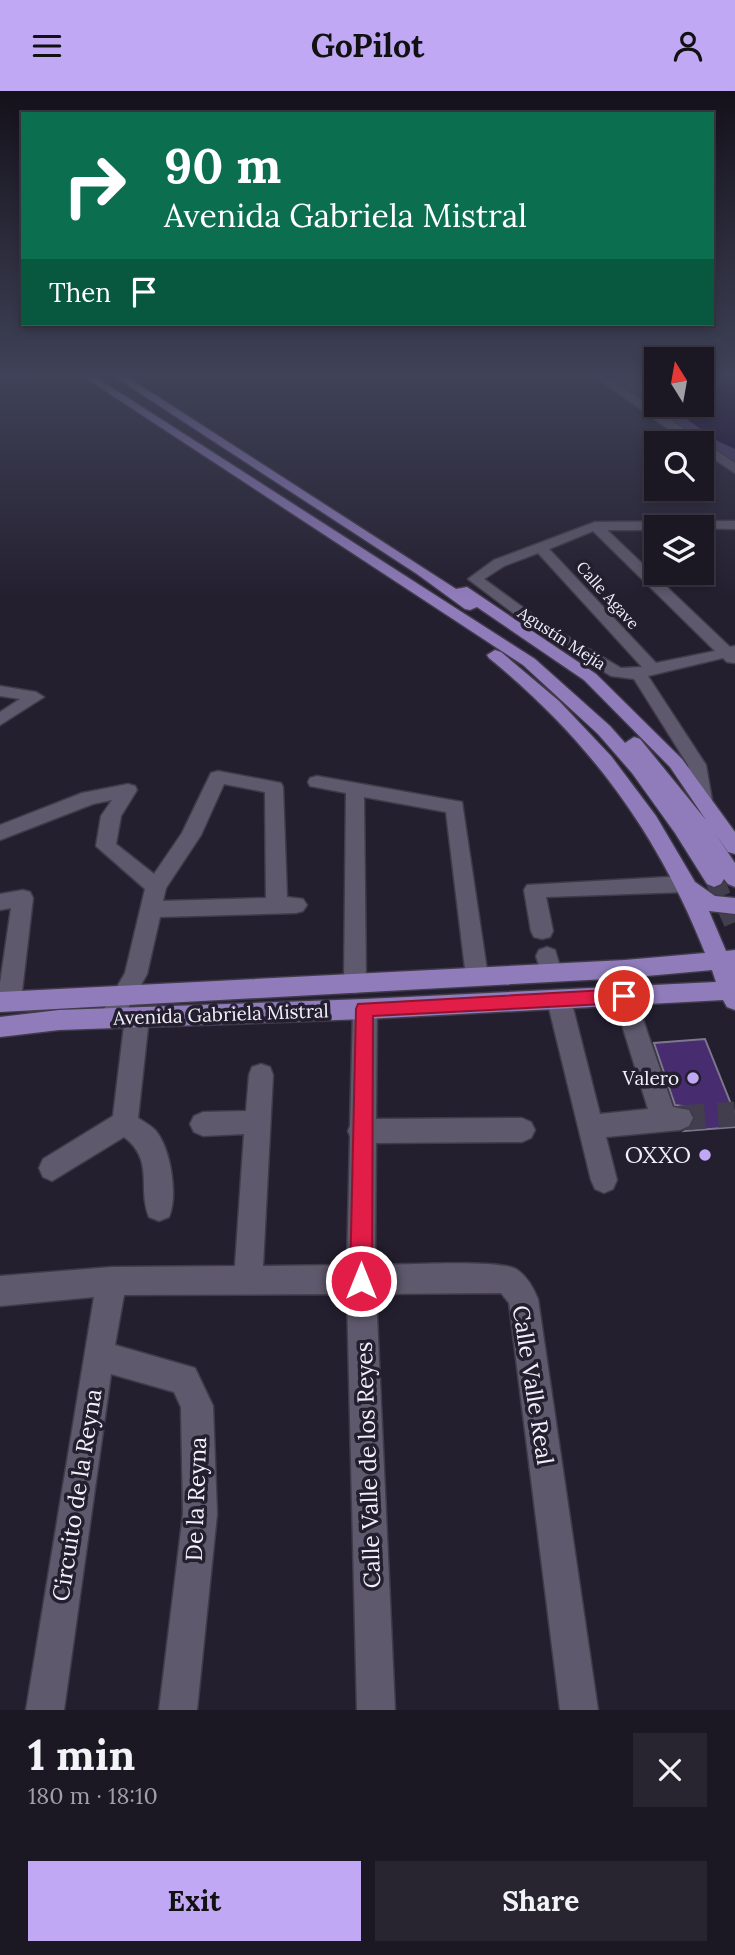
<!DOCTYPE html>
<meta charset="utf-8">
<style>
:root{--surface:#1b1723;--page:#282430;--text:#f1f3f6;--muted:#a09fa6;--line:#393641;--accent:#c0a8f4}
body{margin:0;font-family:Lora,serif;background:var(--page);color:var(--text);height:100vh;display:flex;flex-direction:column;font-size:26px;white-space:nowrap}
*{box-sizing:border-box;margin:0}
p{font-size:23px;color:var(--muted)}
.icon{flex:none;width:38px;height:38px;fill:none;stroke:currentColor;stroke-width:2;stroke-linecap:round;stroke-linejoin:round}
.map{position:relative;height:1619px;overflow:hidden}
.details{display:flex;flex-direction:column;background:var(--surface);flex:1}
.details>*{flex:none}
.top-card{position:absolute;left:21px;top:21px;width:693px;height:214px;border-radius:0px;box-shadow:0 4px 10px #0003,0 0 0 2px var(--line);background:#0b6e4f;color:#fff;overflow:hidden}
.needle{width:46px;rotate:349deg}
.buttons{position:absolute;left:644px;top:256px;display:grid;gap:14px}
.buttons a{display:grid;place-items:center;width:70px;height:70px;border-radius:0px;background:var(--surface);box-shadow:0 4px 10px #0003,0 0 0 2px var(--line);font-size:35px}
.pin{position:absolute;display:grid;place-items:center;width:60px;height:60px;color:#fff;margin:-30px;border:4px solid #fff;border-radius:50%;box-shadow:0 2px 7px #0007}
.me{position:absolute;width:77px;margin:-38px;rotate:0deg;stroke-linejoin:round;filter:drop-shadow(0 0 5px #0008)}
.turn{display:flex;align-items:center;gap:24px;height:147px;padding:0 28px;font-size:32px}
.turn .icon{width:91px;height:91px;stroke-width:2.5}
.turn b{display:block;font-size:49px;line-height:60px}
.then{display:flex;align-items:center;height:66px;padding:0 28px;background:#0003;gap:14px;font-size:26px}
.round{display:grid;place-items:center;flex:none;width:74px;height:74px;border-radius:0px;background:var(--page)}
.head{display:flex;align-items:center;justify-content:space-between;height:119px;padding:0 28px}
h1{font-size:42px;font-weight:800;line-height:52px}
.cta{display:flex;gap:14px;margin-top:auto;padding:14px 28px}
.cta a{flex:1;height:80px;border-radius:0px;background:var(--accent);color:#111;font-size:28px;font-weight:800;line-height:80px;text-align:center}
.cta a+a{background:var(--page);color:var(--text)}
header{display:flex;justify-content:space-between;align-items:center;height:91px;padding:0 28px;background:var(--accent);color:#111;font-size:32px;font-weight:800}
.map>svg:first-child{display:block}
.green{fill:#4e3c6f}
.water{fill:#13002c}
.building{fill:#472c70;stroke:#7d778b;stroke-width:2}
.lines{fill:none;stroke-linecap:round;stroke-linejoin:round}
.minor-tunnel{stroke:#433e4e;stroke-width:25;stroke-dasharray:25 13;stroke-linecap:butt}
.major-tunnel{stroke:#433e4e;stroke-width:19;stroke-dasharray:19 10;stroke-linecap:butt}
.minor-casing{stroke:#403b49;stroke-width:3}
.major-casing{stroke:#403b49;stroke-width:3}
.minor{fill:#5e596c;fill-rule:evenodd}
.major{fill:#907cbb;fill-rule:evenodd}
.route{fill:#e11d48;stroke:#92132f;stroke-width:2}
.poi-dot{fill:#c0a8f4;stroke:#241f2f;stroke-width:2.5}
.labels{text-anchor:middle;stroke-width:7;stroke-linejoin:round;paint-order:stroke}
.far-street-label{font-size:16px;fill:#f3f0fb;stroke:#241f2f}
.street-label{font-size:19px;fill:#f3f0fb;stroke:#241f2f}
.poi-label{font-size:19px;fill:#f3f0fb;stroke:#241f2f;text-anchor:end}
.near-poi-label{font-size:23px;fill:#f3f0fb;stroke:#241f2f;text-anchor:end}
.near-street-label{font-size:23px;fill:#f3f0fb;stroke:#241f2f}
</style>
<header><svg class="icon" aria-label="menu" viewBox="0 0 24 24"><path d="M4 6h16M4 12h16M4 18h16"/></svg>GoPilot<svg class="icon" aria-label="person" viewBox="0 0 24 24"><circle cx="12" cy="8" r="4"/><path d="M4 21q1-7 8-7t8 7"/></svg></header>
<div class="map">
<svg width="735" height="1619" viewBox="0 0 735 1619">
<rect width="100%" height="100%" fill="#241f2f"/>
<polygon class="green" points="604,282 656,282 656,313 702,313 702,282 735,282 735,375 604,284"/>
<polygon class="water" points="702,282 735,282 735,358 718,350 665,313 702,313"/>
<polygon class="building" points="705,948 735,1023 735,1036 685,1040 691,1036 695,1026 689,1016 675,1014 654,952"/>
<g class="lines">
<polyline class="minor-tunnel" points="680,1027 735,1023"/>
<polyline class="major-tunnel" points="714,788 735,836"/>
<defs>
<g id="minor">
<polygon points="0,282 35,282 30,285 0,288"/>
<polygon points="590,282 601,282 735,372 735,382 702,360 702,352 688,352"/>
<path d="M735 430V438L656 436V439H607L730 556 735 555V572L727 571 723 567 648 585 706 674 712 709 710 714H696L694 709 688 674 634 588 611 585 533 537 468 488 494 469 595 431ZM593 440 715 560 656 572 549 458ZM538 462 642 576 621 577 543 531 484 488 504 475Z"/>
<polygon points="0,595 36,601 44,606 0,634 0,621 20,608 0,605"/>
<path d="M218 680 281 692 283 696 287 806 303 808 307 814 303 820 296 822 160 826 147 883 119 934 111 937 103 934 99 927 125 882 145 798 96 755 101 725 112 709 93 713 0 749V734L82 702 128 693 135 695 137 699 121 725 116 753 154 783 182 742 209 686 211 682ZM224 693 265 701 266 807 163 810 166 797 201 744Z"/>
<polygon points="317,685 462,711 488,886 485,892 477,895 469,892 466,886 446,721 364,706 366,893 363,900 355,902 347,900 344,893 346,702 310,695 308,691 310,687"/>
<polygon points="685,785 692,788 695,793 692,798 685,801 546,806 553,840 550,846 542,848 534,846 531,840 524,799 527,794"/>
<polygon points="23,799 30,801 33,807 21,909 17,916 9,919 0,914 0,892 11,817 0,819 0,803"/>
<polygon points="547,856 555,859 562,882 559,888 551,891 543,888 536,865 539,859"/>
<polygon points="624,896 632,898 635,905 673,1016 689,1019 693,1027 689,1035 680,1039 606,1046 617,1089 613,1098 604,1102 595,1098 591,1089 547,909 551,902 559,899 567,902 571,909 600,1023 648,1018 613,905 616,898"/>
<path d="M365 908 373 911 377 918 376 1028 522 1027 531 1031 535 1039 531 1047 522 1051 376 1052 375 1174C401 1174 498 1168 516 1178 527 1185 533 1196 538 1208L598 1619H560L509 1212 501 1202 376 1203 395 1619H357L347 1203 124 1204 115 1254 195 1277 213 1315 217 1423 197 1619H159L183 1423 181 1316 174 1301 111 1283 64 1619H26L94 1206 0 1215V1185L112 1176 235 1175 244 1043 203 1045 194 1041 190 1033 194 1025 203 1021 246 1020 249 984 252 976 261 973 270 976 273 984 263 1175 347 1174 350 1045 348 1040 350 1035 353 918 357 911Z"/>
<path d="M137 917 145 920 149 927 138 1027C144 1031 152 1035 156 1040 171 1059 178 1105 169 1126L159 1130 149 1126C137 1097 155 1069 124 1046L52 1090 43 1086 39 1077 43 1068 113 1025 125 927 129 920Z"/>
</g>
<g id="major">
<polygon points="78,282 89,282 535,568 610,635 625,652 634,646 640,648 706,729 670,676 584,589 477,516 470,519 465,518 417,483 109,282 121,282 456,498 467,496 596,583 682,668 735,741 735,763 728,761 714,741 735,772 735,796 728,793 724,788 721,793 714,796 707,793 675,742 632,682 598,643 523,574"/>
<path d="M495 559 501 561 559 610 611 665 656 725 695 791 715 805 735 807V823L709 820 726 860 735 859V919L727 916 723 909 365 928 59 939 0 946V926L59 919 365 908 716 891 712 879 625 887 0 921V901L625 869 705 862C657 741 590 650 489 567L487 564Z"/>
</g>
</defs>
<use href="#minor" class="minor-casing"/>
<use href="#major" class="major-casing"/>
<use href="#minor" class="minor"/>
<use href="#major" class="major"/>
</g>
<linearGradient id="sky" x2="0" y2="1"><stop stop-color="#14111a"/><stop offset="0.56" stop-color="#3f4258"/><stop offset="1" stop-color="#3f4258" stop-opacity="0"/></linearGradient>
<rect width="735" height="508" fill="url(#sky)"/>
<polygon class="route" points="624,898 630,900 633,905 630,910 624,912 373,925 372,1190 369,1198 361,1201 354,1198 350,1190 356,918 358,913"/>
<g class="poi-dot">
<circle cx="693" cy="987" r="7"/>
<circle cx="705" cy="1064" r="7"/>
</g>
<g class="labels">
<g class="far-street-label">
<text transform="translate(608 504) rotate(48)" y="6">Calle Agave</text>
<text transform="translate(562 547) rotate(33)" y="6">Agustín Mejía</text>
</g>
<g class="street-label">
<text transform="translate(221 923) rotate(-2)" y="7">Avenida Gabriela Mistral</text>
</g>
<g class="poi-label">
<text x="679" y="994">Valero</text>
</g>
<g class="near-poi-label">
<text x="691" y="1072">OXXO</text>
</g>
<g class="near-street-label">
<text transform="translate(533 1294) rotate(81)" y="8">Calle Valle Real</text>
<text transform="translate(368 1374) rotate(-92)" y="8">Calle Valle de los Reyes</text>
<text transform="translate(77 1404) rotate(-81)" y="8">Circuito de la Reyna</text>
<text transform="translate(196 1408) rotate(-88)" y="8">De la Reyna</text>
</g>
</g>
</svg>
<div class="buttons">
<a><svg class="needle" viewBox="-14 -14 28 28"><path d="M0-13l5 13h-10z" fill="#e53935"/><path d="M0 13l5-13h-10z" fill="#a09fa6"/></svg></a>
<a><svg class="icon" aria-label="search" viewBox="0 0 24 24"><circle cx="10" cy="10" r="6"/><path d="M15 15l6 6"/></svg></a>
<a><svg class="icon" aria-label="layers" viewBox="0 0 24 24"><path d="M12 4l9 5-9 5-9-5zM3 14l9 5 9-5"/></svg></a>
</div>
<div class="pin" style="left:624px;top:905px;background:#d93025"><svg class="icon" aria-label="arrive" viewBox="0 0 24 24"><path d="M6 21V4h12l-3 4 3 4H6"/></svg></div>
<svg class="me" style="left:361px;top:1190px" viewBox="-20 -20 40 40"><circle r="17" fill="#e11d48" stroke="#fff" stroke-width="3"/><path d="M0-11L8 9 0 5-8 9z" fill="#fff"/></svg>
<div class="top-card">
<div class="turn"><svg class="icon" aria-label="right" viewBox="0 0 24 24"><path d="M7 20v-9h11M14 6l5 5-5 5"/></svg><div><b>90 m</b>Avenida Gabriela Mistral</div></div>
<div class="then">Then<svg class="icon" aria-label="arrive" viewBox="0 0 24 24"><path d="M6 21V4h12l-3 4 3 4H6"/></svg></div>
</div>
</div>
<section class="details">
<div class="head"><div><h1>1 min</h1><p>180 m · 18:10</p></div><a class="round"><svg class="icon" aria-label="close" viewBox="0 0 24 24"><path d="M6 6l12 12M18 6L6 18"/></svg></a></div>
<div class="cta"><a>Exit</a><a>Share</a></div>
</section>
